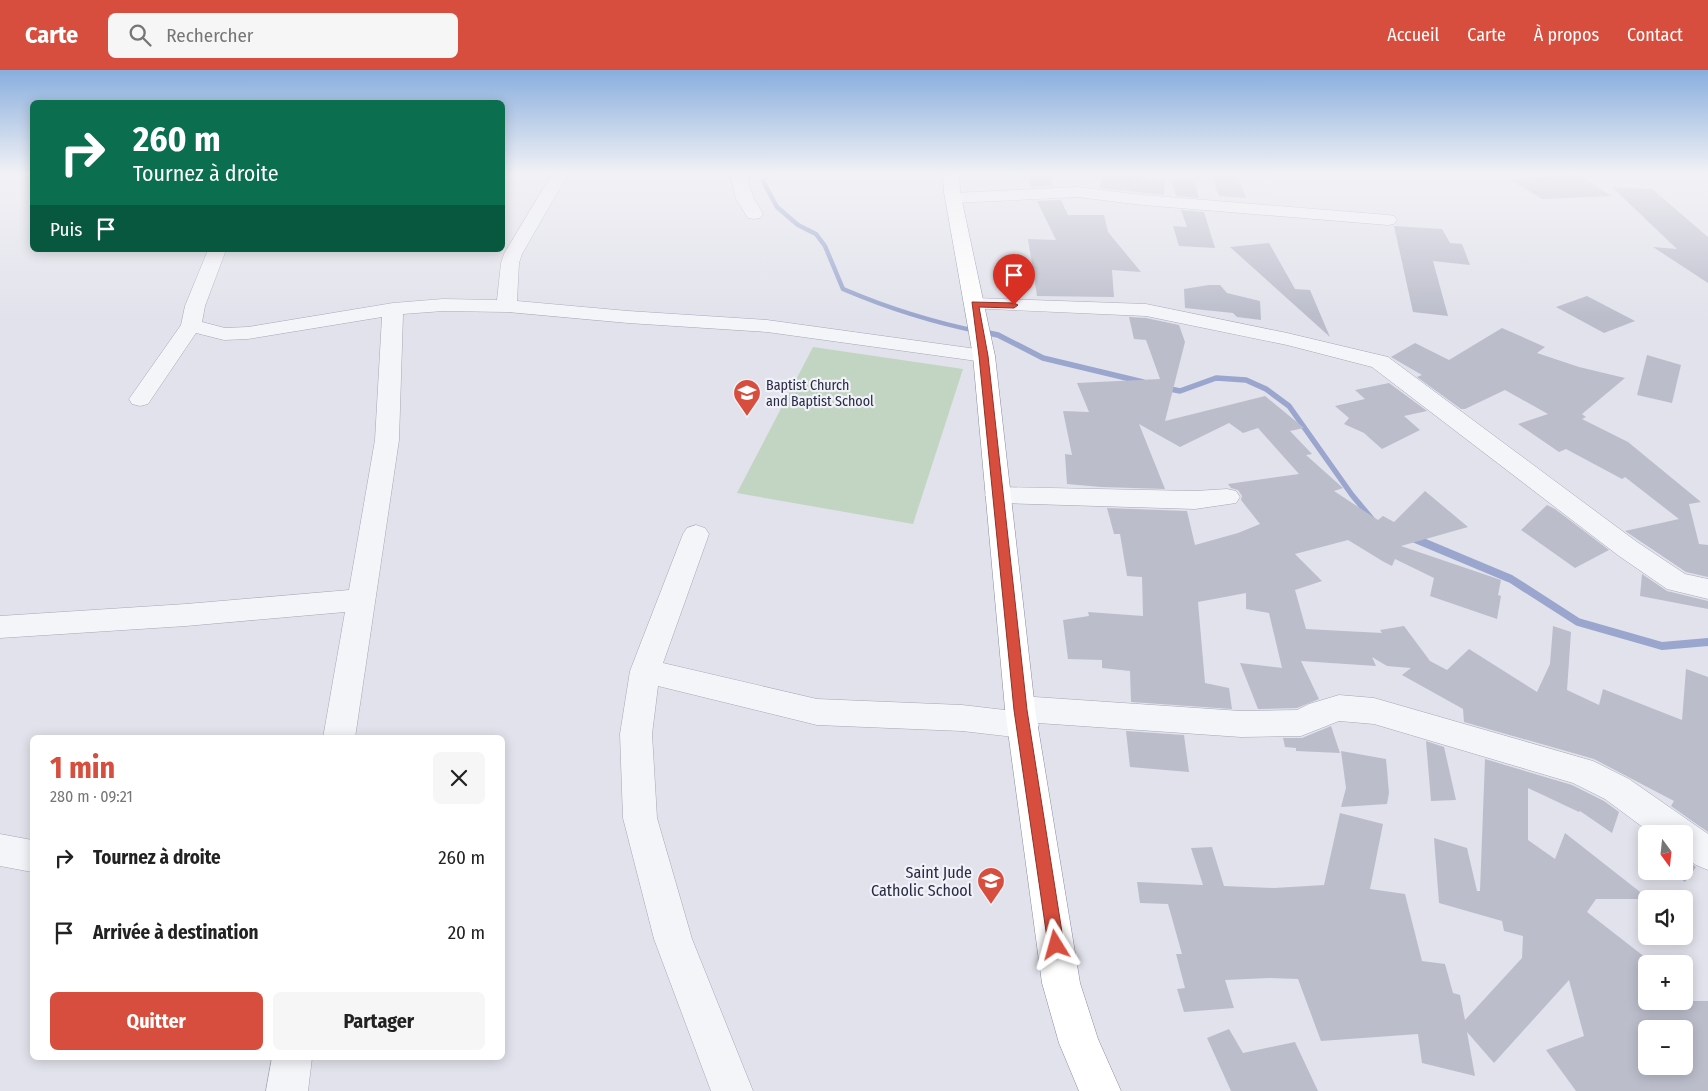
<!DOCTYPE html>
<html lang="fr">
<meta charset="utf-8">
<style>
:root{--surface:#fff;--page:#f6f6f6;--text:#222;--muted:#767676;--accent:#d84e3e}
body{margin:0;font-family:"Fira Sans Condensed",sans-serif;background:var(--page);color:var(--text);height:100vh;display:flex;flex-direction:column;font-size:19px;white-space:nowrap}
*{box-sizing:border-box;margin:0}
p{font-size:16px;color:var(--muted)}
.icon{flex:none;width:28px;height:28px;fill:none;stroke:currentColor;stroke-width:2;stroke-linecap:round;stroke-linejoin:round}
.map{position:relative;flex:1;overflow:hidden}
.details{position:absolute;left:30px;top:665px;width:475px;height:325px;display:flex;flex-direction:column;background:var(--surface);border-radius:8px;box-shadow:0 2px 12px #0003}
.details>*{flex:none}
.guide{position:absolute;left:30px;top:30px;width:475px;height:152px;border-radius:8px;box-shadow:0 2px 12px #0003;background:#0b6e4f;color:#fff;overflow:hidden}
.needle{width:32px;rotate:165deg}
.controls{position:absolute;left:1638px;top:755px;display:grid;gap:10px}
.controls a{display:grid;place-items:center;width:55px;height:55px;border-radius:8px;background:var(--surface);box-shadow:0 2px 12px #0003;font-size:25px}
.pin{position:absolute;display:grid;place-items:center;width:42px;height:42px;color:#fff;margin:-51px -21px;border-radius:50% 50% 50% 0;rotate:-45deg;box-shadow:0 0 5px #0007}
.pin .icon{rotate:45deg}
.me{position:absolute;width:55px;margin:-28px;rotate:352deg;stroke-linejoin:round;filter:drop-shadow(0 0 4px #0008)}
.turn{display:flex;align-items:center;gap:18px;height:105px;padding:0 20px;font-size:22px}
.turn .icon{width:65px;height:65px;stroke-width:2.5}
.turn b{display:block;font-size:35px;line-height:42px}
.then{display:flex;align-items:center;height:48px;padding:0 20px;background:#0003;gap:10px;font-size:19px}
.round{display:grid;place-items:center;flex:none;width:52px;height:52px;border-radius:8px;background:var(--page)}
.head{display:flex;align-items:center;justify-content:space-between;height:85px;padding:0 20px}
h1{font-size:30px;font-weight:700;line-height:38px;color:var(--accent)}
.cta{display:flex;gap:10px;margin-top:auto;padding:10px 20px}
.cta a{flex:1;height:58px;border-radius:8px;background:var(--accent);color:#fff;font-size:20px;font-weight:700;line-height:58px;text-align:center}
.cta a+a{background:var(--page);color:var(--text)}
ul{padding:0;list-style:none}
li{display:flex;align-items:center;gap:15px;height:75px;padding:0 20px}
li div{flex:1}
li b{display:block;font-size:19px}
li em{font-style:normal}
header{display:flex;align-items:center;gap:30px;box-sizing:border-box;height:70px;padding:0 25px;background:var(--accent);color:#fff}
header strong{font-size:24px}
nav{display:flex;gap:28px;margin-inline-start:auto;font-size:18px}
.search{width:350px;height:45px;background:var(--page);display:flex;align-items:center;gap:12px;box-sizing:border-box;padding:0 18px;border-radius:8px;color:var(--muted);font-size:19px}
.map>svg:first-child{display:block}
.green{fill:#c2d5c2}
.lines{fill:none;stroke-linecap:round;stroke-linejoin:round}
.stream-far2{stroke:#9aa6cd;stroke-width:4.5}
.stream-far1{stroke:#9aa6cd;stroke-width:5.5}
.stream{stroke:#9aa6cd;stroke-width:8}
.building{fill:#bbbdcb;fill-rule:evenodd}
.minor-casing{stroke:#a6a7b6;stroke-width:1}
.highway-casing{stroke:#878ba3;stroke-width:1}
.minor{fill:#f4f5f9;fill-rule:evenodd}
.highway{fill:#fff;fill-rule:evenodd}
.route{fill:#d84e3e;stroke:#8c3328}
.labels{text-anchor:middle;stroke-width:4.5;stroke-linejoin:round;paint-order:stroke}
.poi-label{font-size:14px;fill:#282b44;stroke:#f1f2f8;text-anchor:start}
.near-poi-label{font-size:16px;fill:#282b44;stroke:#f1f2f8;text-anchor:end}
</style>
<header>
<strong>Carte</strong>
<div class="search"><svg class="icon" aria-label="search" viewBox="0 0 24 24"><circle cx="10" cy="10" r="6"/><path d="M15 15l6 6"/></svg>Rechercher</div>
<nav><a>Accueil</a><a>Carte</a><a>À propos</a><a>Contact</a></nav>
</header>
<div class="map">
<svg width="1708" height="1021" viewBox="0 0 1708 1021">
<rect width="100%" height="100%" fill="#e1e2eb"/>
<polygon class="green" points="813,277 963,299 913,454 737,423"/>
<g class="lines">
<path class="stream-far2" d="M768 104 763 111 777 137 798 155 816 164 825 176 843 219C890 239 931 252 981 262"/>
<g class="stream-far1">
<polyline points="975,260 998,265 1043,288 1143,312"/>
<polyline points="1165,318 1180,321 1216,308 1246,310 1266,319 1289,336 1352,425 1372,449"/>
</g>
<polyline class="stream" points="1413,468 1511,509 1578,552 1662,576 1708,572"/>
</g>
<g class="building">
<polygon points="1027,104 1047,104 1054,116 1030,117"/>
<polygon points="1101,104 1165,110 1164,125 1100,118"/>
<polygon points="1211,104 1237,104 1246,128 1219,126"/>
<polygon points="1580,105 1611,126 1542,129 1511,110"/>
<polygon points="1171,109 1194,110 1199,128 1176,126"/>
<polygon points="1612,117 1652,119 1708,167 1708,213 1653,177 1677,179"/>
<polygon points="1061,130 1068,145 1104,145 1108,162 1141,202 1112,200 1114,227 1037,226 1028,169 1056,170 1037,131"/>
<polygon points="1181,140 1204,142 1215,178 1179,176 1173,156 1187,157"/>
<polygon points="1394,156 1442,159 1450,173 1462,174 1470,195 1433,191 1448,246 1413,242"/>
<polygon points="1269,173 1295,219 1310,220 1330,267 1230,177"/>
<polygon points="1209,215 1220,215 1227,223 1260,231 1261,250 1237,247 1233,243 1185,238 1184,219"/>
<polygon points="1587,226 1635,251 1604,263 1556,237"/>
<polygon points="1129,247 1146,248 1179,255 1185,272 1165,351 1265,326 1304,358 1290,361 1312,384 1306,385 1343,418 1334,421 1378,450 1383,446 1394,452 1425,421 1468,457 1401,476 1501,510 1498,525 1501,526 1497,549 1430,526 1434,508 1395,489 1392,496 1384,492 1348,470 1295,484 1322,511 1295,520 1306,559 1382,563 1380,560 1404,556 1430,591 1447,600 1469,579 1537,622 1550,594 1553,556 1571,562 1567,620 1599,635 1603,619 1682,650 1686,599 1708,607 1708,762 1671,736 1674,731 1594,689 1464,652 1463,639 1402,605 1411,598 1387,596 1372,587 1376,596 1301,591 1319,629 1297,638 1258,639 1240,593 1282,598 1269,543 1246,539 1246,523 1198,532 1205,613 1229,618 1232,639 1131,632 1130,601 1102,598 1102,590 1068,589 1063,550 1089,546 1088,542 1143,546 1142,507 1127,506 1120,464 1114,464 1107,438 1187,441 1195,475 1238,463 1260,454 1241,430 1242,426 1238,420 1231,418 1228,414 1299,404 1258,358 1243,363 1229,353 1180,377 1139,354 1165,419 1101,417 1067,414 1065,384 1072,385 1063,341 1089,342 1077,313 1160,309 1146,270 1134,269"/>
<polygon points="1502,258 1545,277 1537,283 1579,297 1625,308 1582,344 1586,347 1582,349 1628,372 1701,432 1689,434 1699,474 1708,475 1708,507 1686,502 1625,461 1679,449 1625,407 1622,409 1566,379 1559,382 1518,354 1548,344 1505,320 1465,339 1461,339 1417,307 1422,305 1391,287 1415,273 1449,290"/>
<polygon points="1647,285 1681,295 1672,333 1637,325"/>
<polygon points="1389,313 1427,341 1404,346 1420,360 1382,379 1364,363 1344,354 1349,348 1335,336 1365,329 1355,320"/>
<polygon points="1547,435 1555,439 1609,480 1575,498 1521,460"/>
<polygon points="1642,504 1667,521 1708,531 1708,539 1640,526"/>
<polygon points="1331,656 1340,683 1296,681 1296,678 1285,677 1283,668 1302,668"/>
<polygon points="1126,661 1184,665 1189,702 1130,697"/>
<polygon points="1426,671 1444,677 1456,730 1431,731"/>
<polygon points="1341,681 1386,689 1389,723 1387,734 1341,737 1346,718"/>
<path d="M1485 689 1572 715 1604 731 1619 742 1612 763 1580 741 1579 742 1528 718V770L1555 789 1565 763 1649 829H1596L1587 842 1646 888V931H1708V1021H1576L1546 980 1584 966 1569 910 1494 993 1467 962 1475 1006 1422 993 1418 964 1321 971 1298 909 1269 908 1225 910 1234 938 1184 942 1177 919 1185 918 1176 884H1182L1168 834 1140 833 1137 812 1203 815 1191 778 1212 777 1224 816 1274 818 1324 815 1340 743 1383 754 1370 819 1405 824 1422 891 1445 894 1453 923 1460 925 1465 950 1522 888 1523 866 1504 861 1502 851 1439 833 1434 768 1467 778 1477 821H1480ZM1646 959H1684V996H1646Z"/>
<polygon points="1684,789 1696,797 1685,812 1669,801 1684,801"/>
<polygon points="1229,959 1243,983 1295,972 1318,1021 1231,1021 1207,968"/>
</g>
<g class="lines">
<defs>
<g id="minor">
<polygon points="552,104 568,104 522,184 519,193 517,231 628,241 767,250 984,280 992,281 995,286 992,291 984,292 767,262 628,253 507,242 443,241 403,244 399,370 355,668 323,668 345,542 186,556 0,568 0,546 186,534 349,520 375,370 382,247 248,269 224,270 196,263 148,334 140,336 132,334 129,329 181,255 185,236 208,180 226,180 205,236 202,252 225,258 248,257 393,233 443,229 497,230 501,193 504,184"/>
<polygon points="730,104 746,104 754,129 763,144 760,148 754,149 748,148 736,129"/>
<polygon points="1077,117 1143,125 1388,145 1394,146 1397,150 1394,154 1388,155 1143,135 1077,127 954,133 948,132 945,128 948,124 954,123"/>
<polygon points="975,228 1146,234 1287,263 1388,287 1637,472 1685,504 1708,509 1708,529 1667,519 1619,486 1372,297 1287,275 1146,246 968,238 965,234 968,230"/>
<polygon points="998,417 1195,421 1227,419 1236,421 1240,427 1236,433 1195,439 998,433 989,431 985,425 989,419"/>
<polygon points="696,455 705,458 709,464 663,593 817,629 962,635 1005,640 1009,630 1020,626 1241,641 1297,640 1309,634 1339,625 1374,628 1593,691 1629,709 1708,764 1708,800 1696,795 1684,787 1684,764 1652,764 1605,729 1573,713 1374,654 1339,651 1301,666 1241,667 1038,653 1039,655 1034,664 1023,668 962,661 817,655 658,616 652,664 657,748 692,869 753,1021 711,1021 654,869 623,748 620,664 630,601 683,464 687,458"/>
<polygon points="0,764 32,770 32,802 0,796"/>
<polygon points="272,988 312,988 308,1021 266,1021"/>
</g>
<polygon id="highway" points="943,104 959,104 960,122 995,286 1035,639 1080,913 1098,969 1121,1021 1079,1021 1059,973 1042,913 1005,639 973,286 944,122"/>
</defs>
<use href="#minor" class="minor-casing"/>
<use href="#highway" class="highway-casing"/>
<use href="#minor" class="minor"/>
<use href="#highway" class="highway"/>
</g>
<linearGradient id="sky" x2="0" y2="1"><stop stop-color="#89aedd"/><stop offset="0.42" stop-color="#f2f2f6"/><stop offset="1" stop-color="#f2f2f6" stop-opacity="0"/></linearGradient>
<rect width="1708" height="247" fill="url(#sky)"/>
<polygon class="route" points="972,232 1014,233 1018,235 1014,238 979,237 988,286 1027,640 1064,875 1061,881 1056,883 1050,881 1048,875 1014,640 979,286"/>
<defs>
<symbol id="school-pin" viewBox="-11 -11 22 30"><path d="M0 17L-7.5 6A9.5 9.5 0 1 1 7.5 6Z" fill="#d84e3e" stroke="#f1f2f8"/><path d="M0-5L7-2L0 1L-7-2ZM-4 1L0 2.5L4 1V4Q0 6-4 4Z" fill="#fff"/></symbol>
</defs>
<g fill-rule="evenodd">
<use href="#school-pin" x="731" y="307" width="32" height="43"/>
<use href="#school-pin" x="975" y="795" width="32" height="43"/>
</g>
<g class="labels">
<g class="poi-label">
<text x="766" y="320">Baptist Church<tspan x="766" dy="16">and Baptist School</tspan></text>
</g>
<g class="near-poi-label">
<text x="972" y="808">Saint Jude<tspan x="972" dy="18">Catholic School</tspan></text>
</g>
</g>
</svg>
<div class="controls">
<a><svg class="needle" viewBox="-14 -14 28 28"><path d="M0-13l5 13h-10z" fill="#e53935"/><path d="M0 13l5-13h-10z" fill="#767676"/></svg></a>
<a><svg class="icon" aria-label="sound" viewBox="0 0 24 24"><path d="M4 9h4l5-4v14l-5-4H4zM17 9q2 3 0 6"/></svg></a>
<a>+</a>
<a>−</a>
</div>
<div class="pin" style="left:1014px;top:235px;background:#d93025"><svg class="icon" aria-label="arrive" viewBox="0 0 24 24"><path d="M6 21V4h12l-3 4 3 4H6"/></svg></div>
<svg class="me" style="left:1056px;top:875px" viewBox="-20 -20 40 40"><path d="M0-17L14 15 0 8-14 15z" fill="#d84e3e" stroke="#fff" stroke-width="4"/></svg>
<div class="guide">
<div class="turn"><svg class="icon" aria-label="right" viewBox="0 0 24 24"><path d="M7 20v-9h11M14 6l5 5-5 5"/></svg><div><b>260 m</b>Tournez à droite</div></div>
<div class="then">Puis<svg class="icon" aria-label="arrive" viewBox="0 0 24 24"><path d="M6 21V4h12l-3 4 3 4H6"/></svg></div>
</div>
<section class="details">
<div class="head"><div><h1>1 min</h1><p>280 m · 09:21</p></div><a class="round"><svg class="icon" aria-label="close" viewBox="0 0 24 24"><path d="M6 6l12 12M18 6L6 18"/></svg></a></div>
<ul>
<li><svg class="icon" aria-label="right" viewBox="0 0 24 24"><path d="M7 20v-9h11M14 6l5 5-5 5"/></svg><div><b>Tournez à droite</b></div><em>260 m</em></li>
<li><svg class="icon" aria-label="arrive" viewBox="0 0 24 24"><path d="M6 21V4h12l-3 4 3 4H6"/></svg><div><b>Arrivée à destination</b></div><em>20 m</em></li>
</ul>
<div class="cta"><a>Quitter</a><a>Partager</a></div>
</section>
</div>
